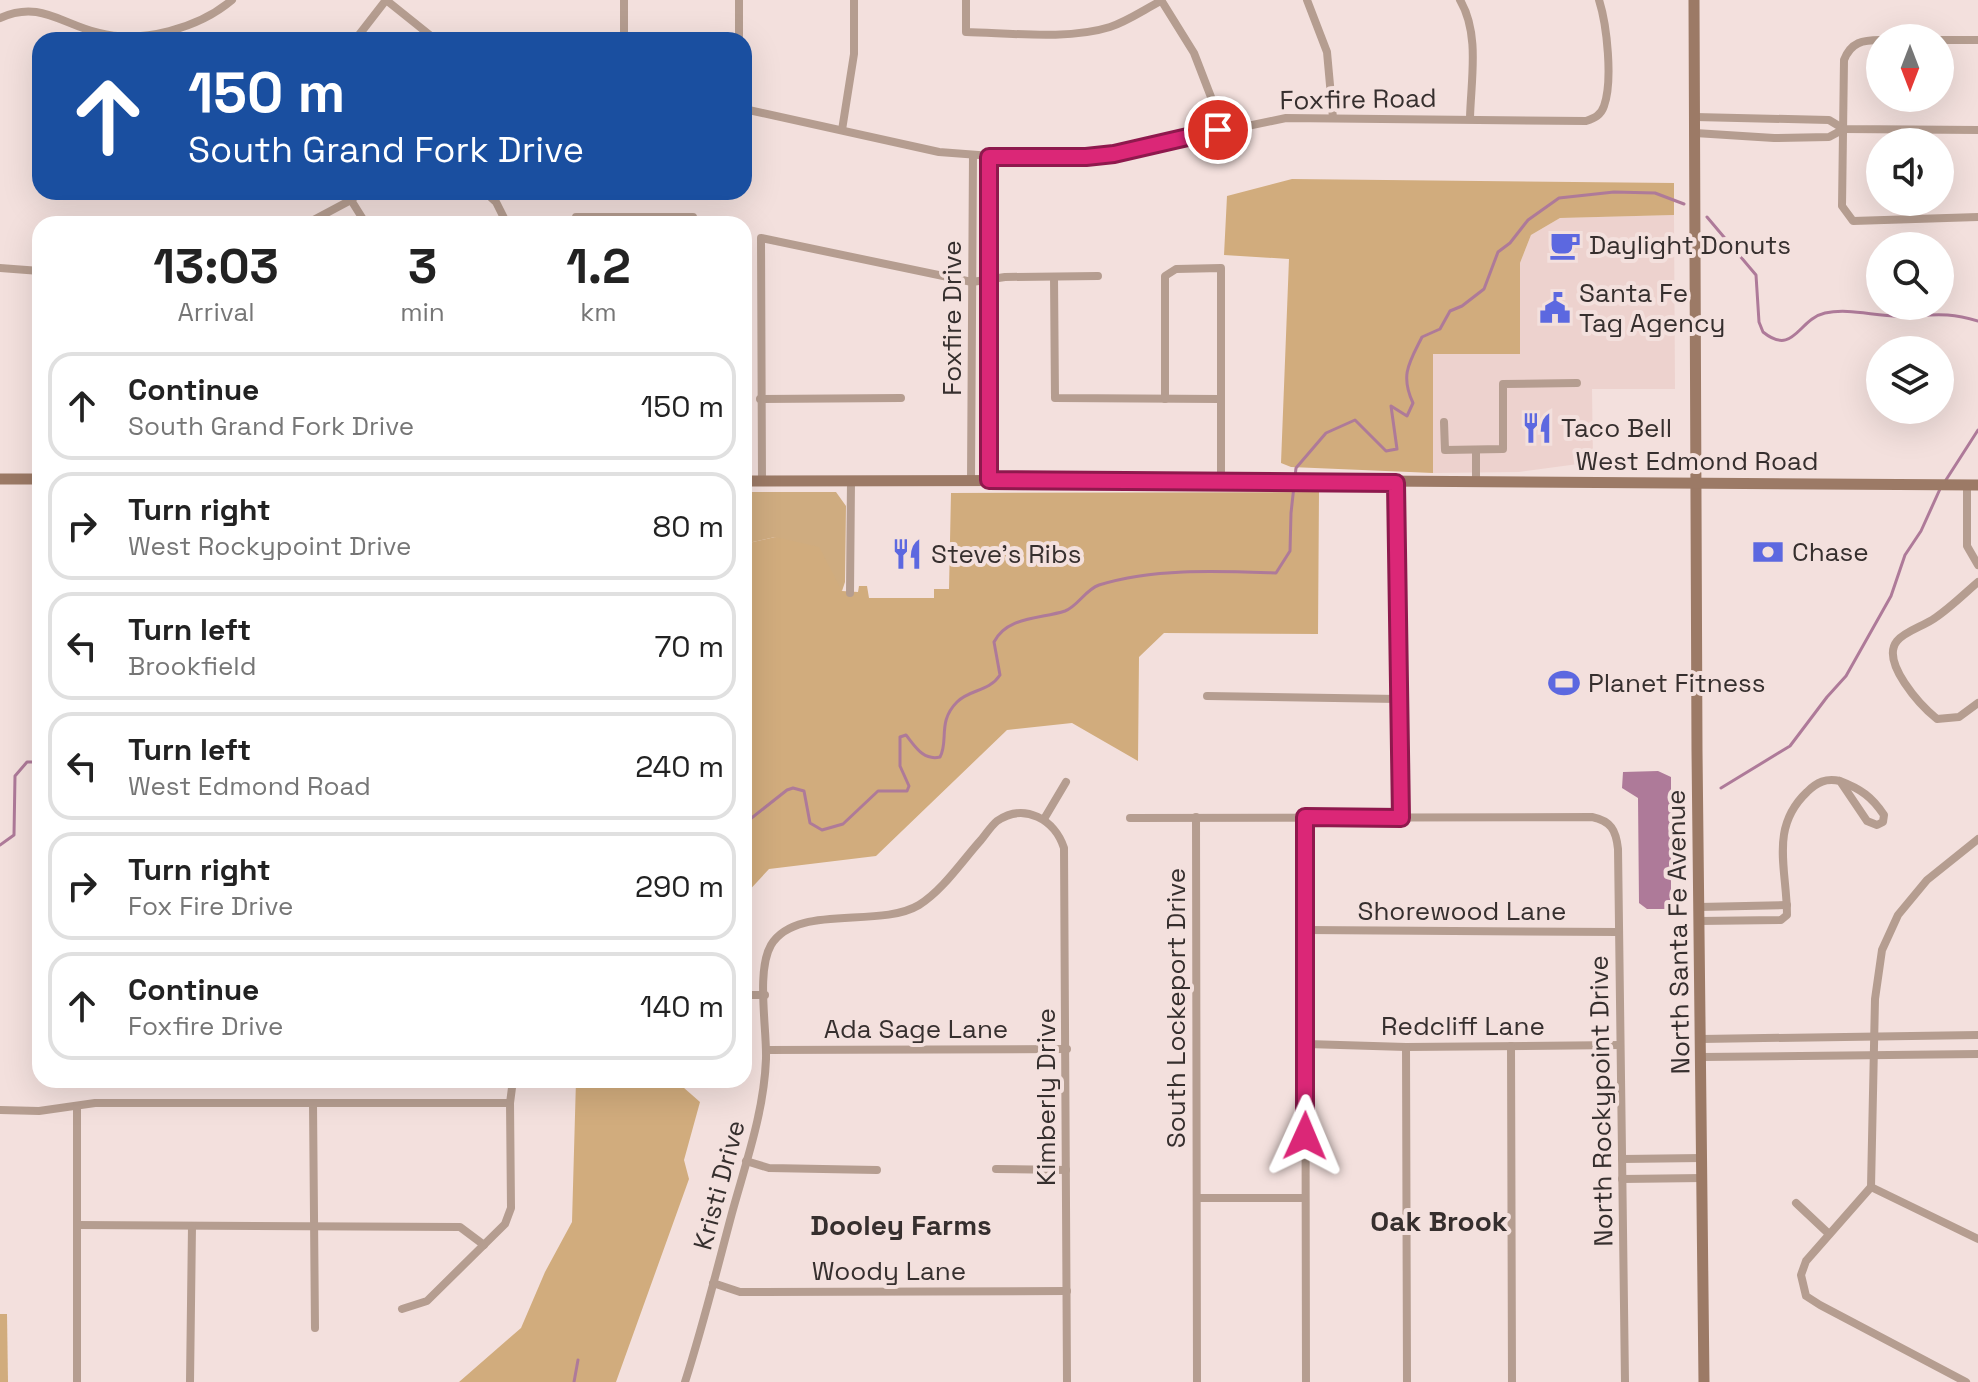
<!DOCTYPE html>
<style>
:root{--surface:#fff;--page:#f2f2f2;--text:#222;--muted:#767676;--line:#e0e0e0}
body{margin:0;font-family:"Space Grotesk",sans-serif;background:var(--page);color:var(--text);height:100vh;display:flex;flex-direction:column;font-size:30px;white-space:nowrap}
*{box-sizing:border-box;margin:0}
p{font-size:26px;color:var(--muted)}
.icon{flex:none;width:44px;height:44px;fill:none;stroke:currentColor;stroke-width:2;stroke-linecap:round;stroke-linejoin:round}
.map{position:relative;flex:1;overflow:hidden}
.side{position:absolute;left:32px;top:216px;width:720px;height:872px;display:flex;flex-direction:column;background:var(--surface);border-radius:24px;box-shadow:0 8px 32px #0002}
.side>*{flex:none}
.top-card{position:absolute;left:32px;top:32px;width:720px;height:168px;border-radius:24px;box-shadow:0 8px 32px #0002;background:#1a4fa0;color:#fff;overflow:hidden}
.needle{width:52px;rotate:180deg}
.controls{position:absolute;left:1866px;top:24px;display:grid;gap:16px}
.controls a{display:grid;place-items:center;width:88px;height:88px;border-radius:50%;background:var(--surface);box-shadow:0 8px 32px #0002;font-size:40px}
.pin{position:absolute;display:grid;place-items:center;width:68px;height:68px;color:#fff;margin:-34px;border:4px solid #fff;border-radius:50%;box-shadow:0 2px 8px #0007}
.me{position:absolute;width:88px;margin:-44px;rotate:1deg;stroke-linejoin:round;filter:drop-shadow(0 0 6px #0008)}
.turn{display:flex;align-items:center;gap:28px;height:168px;padding:0 24px;font-size:36px}
.turn .icon{width:104px;height:104px;stroke-width:2.5}
.turn b{display:block;font-size:56px;line-height:68px}
.eta{display:flex;justify-content:space-evenly;align-items:center;height:136px;text-align:center}
.eta b{font-size:48px;font-weight:800;line-height:56px}
ul{padding:0;list-style:none}
li{display:flex;align-items:center;gap:24px;height:108px;margin:0 16px 12px;padding:0 8px;border:4px solid var(--line);border-radius:24px}
li div{flex:1}
li b{display:block;font-size:30px}
li em{font-style:normal}
.map>svg:first-child{display:block}
.built{fill:#edd2ce}
.green{fill:#cfac80}
.forest{fill:#d1ac7d}
.water{fill:#ae7a99}
.lines{fill:none;stroke-linecap:round;stroke-linejoin:round}
.stream{stroke:#ae7a99;stroke-width:3}
.minor{stroke:#b59d90;stroke-width:8}
.secondary{stroke:#9c7a66;stroke-width:11}
.route-casing{stroke:#8e194d;stroke-width:20}
.route{stroke:#db2777;stroke-width:14}
.labels{text-anchor:middle;stroke-width:8;stroke-linejoin:round;paint-order:stroke}
.street-label{font-size:26px;fill:#362f2e;stroke:#f3e0dd}
.poi-label{font-size:26px;fill:#362f2e;stroke:#f3e0dd;text-anchor:start}
.neighbourhood-label{font-size:28px;font-weight:bold;fill:#362f2e;stroke:#f3e0dd}
</style>
<div class="map">
<svg width="1978" height="1382" viewBox="0 0 1978 1382">
<rect width="100%" height="100%" fill="#f3e0dd"/>
<polygon class="built" points="1674,215 1675,389 1592,389 1593,462 1519,472 1433,473 1433,353 1519,354 1520,263 1531,235 1560,218"/>
<polygon class="green" points="744,492 836,492 846,506 845,582 842,591 775,537 744,544"/>
<g class="forest">
<polygon points="1292,179 1674,183 1674,215 1560,218 1531,235 1520,263 1520,354 1433,354 1433,473 1291,467 1281,463 1289,259 1224,255 1227,196"/>
<polygon points="1319,492 1318,634 1164,633 1139,657 1138,761 1072,723 1007,730 876,856 769,869 744,896 744,719 752,697 744,669 744,544 775,537 819,547 842,591 858,592 859,586 867,586 869,598 934,598 934,589 949,589 951,493"/>
<polygon points="576,1080 675,1080 700,1102 684,1160 689,1179 616,1382 459,1382 521,1328 545,1272 572,1222"/>
<polygon points="0,1314 7,1314 8,1382 0,1382"/>
</g>
<polygon class="water" points="1658,771 1671,777 1671,895 1668,909 1647,909 1639,903 1638,798 1622,788 1623,772"/>
<g class="lines">
<g class="stream">
<path d="M1707 217 1756 275 1759 322 1763 332C1794 357 1798 319 1825 313 1849 308 1874 316 1899 316 1932 316 1944 311 1978 321"/>
<polyline points="1944,483 1978,430"/>
<polyline points="1721,788 1790,746 1827,697 1846,676 1891,596 1905,555 1921,531 1940,489"/>
<path d="M744 824 787 790 793 788 804 791 810 823 822 830 843 824 878 791H907L909 786 900 766V737L906 735C915 746 923 761 940 757 949 741 937 722 957 702 970 689 989 692 1000 675L994 642C1007 616 1041 619 1065 611 1078 606 1085 590 1099 585 1155 568 1218 571 1276 573L1290 551 1291 513 1296 468 1326 433 1355 420 1386 451 1397 449 1391 406 1407 416 1413 403C1400 375 1409 363 1422 337L1440 329 1450 311 1462 306 1484 289 1498 252 1510 243 1528 220 1559 198 1614 192 1655 193 1684 204"/>
<polyline points="0,845 14,835 15,776 27,762 40,762"/>
<polyline points="574,1382 578,1360"/>
</g>
<g class="minor">
<polyline points="386,0 436,40"/>
<path d="M966 0V32C1010 33 1069 40 1110 27 1128 21 1145 9 1161 1"/>
<polyline points="1161,0 1194,53 1211,97 1218,130"/>
<polyline points="1307,0 1327,52 1333,118"/>
<path d="M1460 0C1480 34 1471 79 1470 118"/>
<path d="M0 18C40 0 61 24 99 33 142 44 199 28 232 0"/>
<polyline points="355,40 386,0"/>
<polyline points="624,40 624,0"/>
<polyline points="739,40 739,0"/>
<path d="M1880 40C1863 40 1851 42 1844 60L1842 206 1853 221 1978 217"/>
<polyline points="1940,40 1978,40"/>
<path d="M744 109 939 152 1019 158 1114 154 1286 118 1586 121C1595 118 1601 115 1604 106 1613 81 1607 25 1599 0"/>
<polyline points="1695,117 1829,120 1844,129 1978,130"/>
<polyline points="842,130 854,54 854,0"/>
<polyline points="1695,133 1774,138 1829,137 1844,129"/>
<polyline points="485,192 496,202 507,224"/>
<polyline points="351,200 366,224"/>
<polyline points="306,224 351,200 361,192"/>
<polyline points="576,224 576,217 693,217 693,224"/>
<polyline points="0,268 40,271"/>
<polyline points="1054,277 1055,398 1220,399"/>
<polyline points="760,399 901,398"/>
<polyline points="1165,399 1165,276 1176,269 1221,268 1221,480"/>
<polyline points="1444,422 1445,450 1503,449 1503,384 1577,383"/>
<polyline points="1476,450 1476,483"/>
<polyline points="971,480 973,155"/>
<polyline points="989,480 989,157"/>
<polyline points="762,481 761,238 972,282 1005,277 1098,276"/>
<polyline points="1396,483 1401,818"/>
<polyline points="1967,485 1967,546 1978,565"/>
<path d="M1978 582C1964 594 1950 608 1935 618 1924 626 1905 631 1897 641 1880 662 1921 706 1937 719L1959 717 1978 703"/>
<polyline points="850,593 851,481"/>
<polyline points="1207,696 1398,699"/>
<polyline points="1196,817 1197,1382"/>
<polyline points="1305,817 1306,1382"/>
<path d="M1130 818 1592 817C1611 821 1616 830 1618 849L1625 1382"/>
<polyline points="1044,819 1066,782"/>
<polyline points="1699,907 1787,905"/>
<path d="M1699 921 1781 920 1787 915C1787 869 1769 828 1807 792 1817 782 1826 778 1840 781L1867 821 1877 825 1883 822 1884 815C1872 797 1861 789 1840 781"/>
<polyline points="1306,930 1618,932"/>
<polyline points="744,995 765,995"/>
<polyline points="1701,1039 1978,1035"/>
<polyline points="1307,1044 1406,1047 1620,1045"/>
<polyline points="1511,1046 1512,1382"/>
<polyline points="1406,1047 1407,1382"/>
<polyline points="766,1050 1067,1049"/>
<polyline points="1702,1057 1978,1054"/>
<polyline points="313,1104 315,1328"/>
<polyline points="0,1110 39,1111 95,1103 510,1103"/>
<polyline points="1622,1159 1702,1158"/>
<polyline points="746,1161 769,1168 877,1170"/>
<polyline points="996,1169 1066,1170"/>
<polyline points="1622,1179 1703,1178"/>
<polyline points="1871,1187 1978,1239"/>
<polyline points="1197,1198 1304,1198"/>
<polyline points="1796,1203 1829,1234"/>
<polyline points="77,1225 460,1227 484,1245"/>
<polyline points="713,1283 740,1292 1067,1291"/>
<polyline points="402,1309 427,1301 505,1224 511,1208 510,1103 513,1080"/>
<polyline points="77,1382 77,1106"/>
<polyline points="190,1382 192,1226"/>
<path d="M685 1382C703 1326 717 1269 732 1213 746 1162 764 1112 766 1059 767 1029 756 971 771 945 796 903 879 929 919 905 943 890 962 861 981 840 986 834 991 826 997 821 1025 802 1055 820 1064 848L1067 1382"/>
<polyline points="1966,1382 1820,1305 1806,1296 1801,1275 1806,1261 1871,1187 1875,999 1882,950 1898,915 1927,880 1978,839"/>
</g>
<g class="secondary">
<polyline points="1694,0 1697,751 1704,1382"/>
<polyline points="0,479 40,479"/>
<polyline points="744,481 1221,480 1978,485"/>
</g>
</g>
<g class="lines">
<defs>
<polyline id="route" points="1218,130 1114,154 1086,157 989,157 989,480 1396,483 1401,818 1305,817 1305,1136"/>
</defs>
<use href="#route" class="route-casing"/>
<use href="#route" class="route"/>
</g>
<defs>
<symbol id="cafe-bare" viewBox="-9 -9 18 18"><path d="M-5.5-4.5H6V0H3Q3 3.5 0 3.5H-2.5Q-5.5 3.5-5.5 0ZM3-3.2v2h1.7v-2ZM-6 4.5H4V6H-6Z" fill="#5c68e0" stroke="#f3e0dd" stroke-width="2.5" paint-order="stroke"/></symbol>
<symbol id="civic-bare" viewBox="-9 -9 18 18"><path d="M-.6-6.5H3V-4.5H.6V-3L4-1V1h2V6H-6V1h2V-1L-.6-3ZM-1.2 2.5V6h2.4V2.5Z" fill="#5c68e0" stroke="#f3e0dd" stroke-width="2.5" paint-order="stroke"/></symbol>
<symbol id="restaurant-bare" viewBox="-9 -9 18 18"><path d="M-5-6h1v4h1v-4h1v4h1v-4h1v5L-1.5 .5V6h-2V.5L-5-1ZM5-6V6H3V1.5H1.5Q1.5-4 5-6Z" fill="#5c68e0" stroke="#f3e0dd" stroke-width="2.5" paint-order="stroke"/></symbol>
<symbol id="bank-bare" viewBox="-9 -9 18 18"><path d="M-6-4H6V4H-6ZM0-2.3a2.3 2.3 0 1 0 0 4.6a2.3 2.3 0 1 0 0-4.6Z" fill="#5c68e0" stroke="#f3e0dd" stroke-width="2.5" paint-order="stroke"/></symbol>
<symbol id="stadium-bare" viewBox="-9 -9 18 18"><path d="M0-5a6.5 5 0 1 0 0 10a6.5 5 0 1 0 0-10ZM-3.5-1.8h7v3.6h-7Z" fill="#5c68e0" stroke="#f3e0dd" stroke-width="2.5" paint-order="stroke"/></symbol>
</defs>
<g fill-rule="evenodd">
<use href="#cafe-bare" x="1543" y="223" width="44" height="44"/>
<use href="#civic-bare" x="1533" y="286" width="44" height="44"/>
<use href="#restaurant-bare" x="1515" y="406" width="44" height="44"/>
<use href="#bank-bare" x="1746" y="530" width="44" height="44"/>
<use href="#restaurant-bare" x="885" y="532" width="44" height="44"/>
<use href="#stadium-bare" x="1542" y="661" width="44" height="44"/>
</g>
<g class="labels">
<g class="street-label">
<text transform="translate(1358 99) rotate(-1)" y="9">Foxfire Road</text>
<text transform="translate(952 318) rotate(-90)" y="9">Foxfire Drive</text>
<text x="1697" y="470">West Edmond Road</text>
<text x="1462" y="920">Shorewood Lane</text>
<text transform="translate(1678 932) rotate(-91)" y="9">North Santa Fe Avenue</text>
<text transform="translate(1176 1008) rotate(-90)" y="9">South Lockeport Drive</text>
<text x="1463" y="1035">Redcliff Lane</text>
<text x="916" y="1038">Ada Sage Lane</text>
<text transform="translate(1046 1097) rotate(-90)" y="9">Kimberly Drive</text>
<text transform="translate(1601 1101) rotate(-91)" y="9">North Rockypoint Drive</text>
<text transform="translate(719 1185) rotate(-75)" y="9">Kristi Drive</text>
<text x="889" y="1280">Woody Lane</text>
</g>
<g class="poi-label">
<text x="1589" y="254">Daylight Donuts</text>
<text x="1579" y="302">Santa Fe<tspan x="1579" dy="30">Tag Agency</tspan></text>
<text x="1561" y="437">Taco Bell</text>
<text x="1792" y="561">Chase</text>
<text x="931" y="563">Steve's Ribs</text>
<text x="1588" y="692">Planet Fitness</text>
</g>
<g class="neighbourhood-label">
<text x="1439" y="1231">Oak Brook</text>
<text x="901" y="1235">Dooley Farms</text>
</g>
</g>
</svg>
<div class="controls">
<a><svg class="needle" viewBox="-14 -14 28 28"><path d="M0-13l5 13h-10z" fill="#e53935"/><path d="M0 13l5-13h-10z" fill="#767676"/></svg></a>
<a><svg class="icon" aria-label="sound" viewBox="0 0 24 24"><path d="M4 9h4l5-4v14l-5-4H4zM17 9q2 3 0 6"/></svg></a>
<a><svg class="icon" aria-label="search" viewBox="0 0 24 24"><circle cx="10" cy="10" r="6"/><path d="M15 15l6 6"/></svg></a>
<a><svg class="icon" aria-label="layers" viewBox="0 0 24 24"><path d="M12 4l9 5-9 5-9-5zM3 14l9 5 9-5"/></svg></a>
</div>
<div class="pin" style="left:1218px;top:130px;background:#d93025"><svg class="icon" aria-label="arrive" viewBox="0 0 24 24"><path d="M6 21V4h12l-3 4 3 4H6"/></svg></div>
<svg class="me" style="left:1305px;top:1136px" viewBox="-20 -20 40 40"><path d="M0-17L14 15 0 8-14 15z" fill="#db2777" stroke="#fff" stroke-width="4"/></svg>
<div class="top-card">
<div class="turn"><svg class="icon" aria-label="ahead" viewBox="0 0 24 24"><path d="M12 20V5M6 11l6-6 6 6"/></svg><div><b>150 m</b>South Grand Fork Drive</div></div>
</div>
<section class="side">
<div class="eta">
<div><b>13:03</b><p>Arrival</p></div>
<div><b>3</b><p>min</p></div>
<div><b>1.2</b><p>km</p></div>
</div>
<ul>
<li><svg class="icon" aria-label="ahead" viewBox="0 0 24 24"><path d="M12 20V5M6 11l6-6 6 6"/></svg><div><b>Continue</b><p>South Grand Fork Drive</p></div><em>150 m</em></li>
<li><svg class="icon" aria-label="right" viewBox="0 0 24 24"><path d="M7 20v-9h11M14 6l5 5-5 5"/></svg><div><b>Turn right</b><p>West Rockypoint Drive</p></div><em>80 m</em></li>
<li><svg class="icon" aria-label="left" viewBox="0 0 24 24"><path d="M17 20v-9H6M10 6l-5 5 5 5"/></svg><div><b>Turn left</b><p>Brookfield</p></div><em>70 m</em></li>
<li><svg class="icon" aria-label="left" viewBox="0 0 24 24"><path d="M17 20v-9H6M10 6l-5 5 5 5"/></svg><div><b>Turn left</b><p>West Edmond Road</p></div><em>240 m</em></li>
<li><svg class="icon" aria-label="right" viewBox="0 0 24 24"><path d="M7 20v-9h11M14 6l5 5-5 5"/></svg><div><b>Turn right</b><p>Fox Fire Drive</p></div><em>290 m</em></li>
<li><svg class="icon" aria-label="ahead" viewBox="0 0 24 24"><path d="M12 20V5M6 11l6-6 6 6"/></svg><div><b>Continue</b><p>Foxfire Drive</p></div><em>140 m</em></li>
</ul>
</section>
</div>
